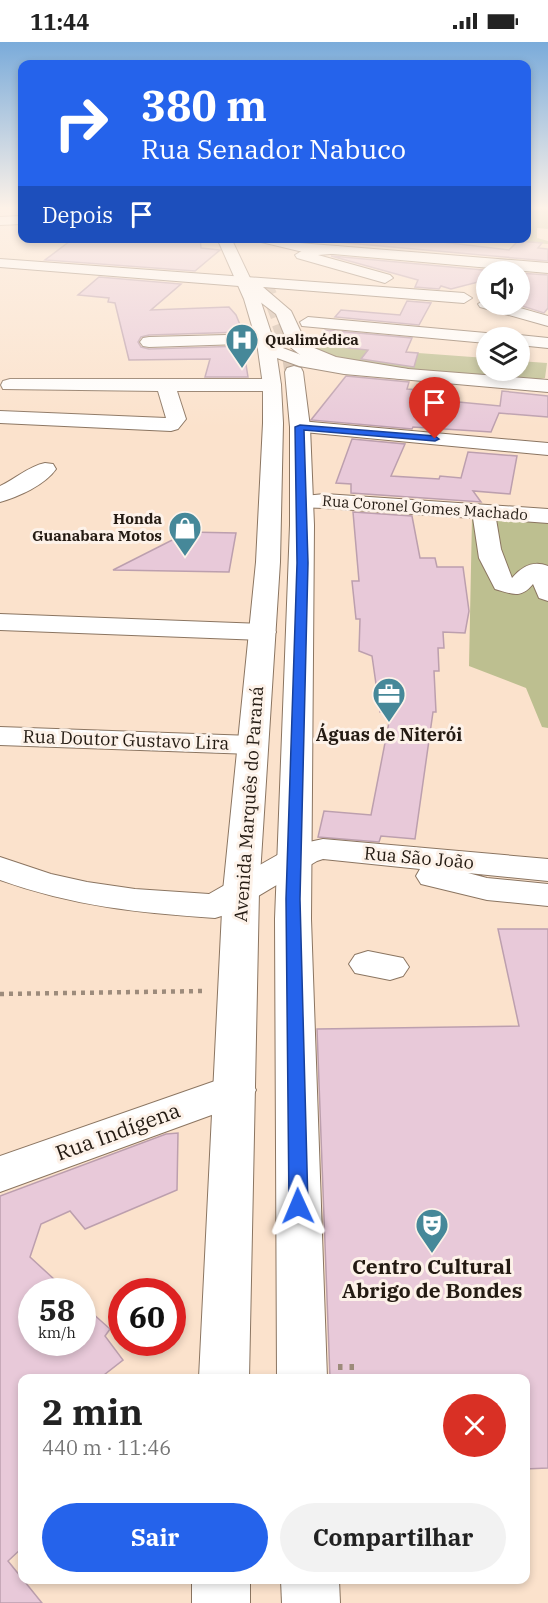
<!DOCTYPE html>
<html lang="pt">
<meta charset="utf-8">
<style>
:root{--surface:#fff;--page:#f2f2f2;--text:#222;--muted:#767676;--accent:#2563eb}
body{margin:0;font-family:"IBM Plex Serif",serif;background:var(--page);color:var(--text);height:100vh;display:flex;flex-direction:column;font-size:22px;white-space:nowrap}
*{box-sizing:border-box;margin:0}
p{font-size:20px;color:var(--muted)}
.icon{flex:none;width:33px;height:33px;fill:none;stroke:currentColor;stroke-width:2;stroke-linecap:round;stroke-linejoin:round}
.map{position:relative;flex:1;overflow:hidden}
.drawer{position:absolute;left:18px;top:1332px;width:512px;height:210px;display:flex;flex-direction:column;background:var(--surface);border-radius:12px;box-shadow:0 3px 9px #0003}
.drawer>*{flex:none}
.hud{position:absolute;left:18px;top:18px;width:513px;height:183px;border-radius:12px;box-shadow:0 3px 9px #0003;background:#2563eb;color:#fff;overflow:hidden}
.buttons{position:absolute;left:476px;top:219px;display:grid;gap:12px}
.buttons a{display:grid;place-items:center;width:54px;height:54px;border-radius:50%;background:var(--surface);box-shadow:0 3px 9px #0003;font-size:30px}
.speed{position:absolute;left:18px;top:1236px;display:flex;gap:12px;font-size:30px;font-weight:700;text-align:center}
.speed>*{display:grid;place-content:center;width:78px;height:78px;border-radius:50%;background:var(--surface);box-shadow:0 3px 9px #0003;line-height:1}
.speed small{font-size:15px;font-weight:400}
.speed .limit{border:9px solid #d22;background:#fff;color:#111}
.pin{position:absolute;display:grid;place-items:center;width:51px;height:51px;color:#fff;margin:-62px -26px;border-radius:50% 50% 50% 0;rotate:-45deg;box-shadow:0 0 6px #0007}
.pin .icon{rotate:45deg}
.me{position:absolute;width:66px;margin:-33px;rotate:359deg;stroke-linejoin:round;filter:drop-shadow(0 0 4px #0008)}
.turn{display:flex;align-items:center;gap:21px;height:126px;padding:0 24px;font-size:27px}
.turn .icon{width:78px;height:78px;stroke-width:2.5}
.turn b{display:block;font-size:42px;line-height:51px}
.then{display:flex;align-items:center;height:57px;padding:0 24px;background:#0003;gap:12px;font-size:22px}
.round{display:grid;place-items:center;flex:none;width:63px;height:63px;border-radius:32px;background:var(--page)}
.headline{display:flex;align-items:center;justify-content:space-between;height:102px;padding:0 24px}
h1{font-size:36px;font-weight:800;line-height:45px}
.cta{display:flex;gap:12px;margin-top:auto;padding:12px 24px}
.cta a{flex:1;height:69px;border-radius:36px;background:var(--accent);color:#fff;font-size:24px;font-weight:800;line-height:69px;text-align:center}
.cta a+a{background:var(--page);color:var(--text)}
.status{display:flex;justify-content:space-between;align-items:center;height:42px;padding:0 30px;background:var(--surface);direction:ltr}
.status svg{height:16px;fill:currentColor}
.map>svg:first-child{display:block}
.green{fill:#bdbf90}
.building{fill:#e8c9d9;stroke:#bc9fae;stroke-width:1.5}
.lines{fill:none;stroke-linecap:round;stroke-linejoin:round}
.major-tunnel-far1{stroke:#d0baa7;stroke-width:15;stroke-dasharray:15 8;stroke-linecap:butt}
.major-tunnel{stroke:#d0baa7;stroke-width:19;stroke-dasharray:19 10;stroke-linecap:butt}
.minor-casing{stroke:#8b7561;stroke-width:2}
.major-casing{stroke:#8b7561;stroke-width:2}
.path-far1{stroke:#9d8b7b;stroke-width:4.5;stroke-dasharray:4 5;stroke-linecap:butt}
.path{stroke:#9d8b7b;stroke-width:6;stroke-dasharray:4.5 7;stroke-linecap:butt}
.minor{fill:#fff;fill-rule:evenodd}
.major{fill:#fff;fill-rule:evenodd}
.route{fill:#2563eb;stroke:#184099;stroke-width:1.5}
.labels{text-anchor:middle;stroke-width:6;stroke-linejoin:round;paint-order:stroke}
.far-poi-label{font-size:15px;font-weight:bold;fill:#241b13;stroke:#fdf2e9;text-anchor:start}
.far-street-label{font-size:15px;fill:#241b13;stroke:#fdf2e9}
.poi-label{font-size:18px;font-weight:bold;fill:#241b13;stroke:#fdf2e9}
.street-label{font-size:18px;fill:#241b13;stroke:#fdf2e9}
.near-street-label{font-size:21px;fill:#241b13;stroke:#fdf2e9}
.near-poi-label{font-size:21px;font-weight:bold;fill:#241b13;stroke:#fdf2e9}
</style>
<div class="status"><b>11:44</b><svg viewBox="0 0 49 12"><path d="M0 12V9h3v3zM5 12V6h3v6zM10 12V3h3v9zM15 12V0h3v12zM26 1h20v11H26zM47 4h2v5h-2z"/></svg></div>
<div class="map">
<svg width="548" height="1561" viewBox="0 0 548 1561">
<rect width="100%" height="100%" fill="#fbe2cc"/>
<g class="green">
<polygon points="527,167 548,167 548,187 537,186 537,196 548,199 548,202 492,198 474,200 423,197 526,196"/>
<path d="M308 302 395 309 417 314 418 311 486 316V328H519V319L547 321 545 336 535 338C500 335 322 326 308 302Z"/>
<polygon points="472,476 548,481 548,686 542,685 526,646 469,624"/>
</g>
<g class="building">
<polygon points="74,196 200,196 201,206 220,208 195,229 45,218"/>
<polygon points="292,196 408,196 509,208 518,199 542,201 538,206 548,207 548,219"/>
<polygon points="331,214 332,214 505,230 486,230 486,238 451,247 441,244 439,247 415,245 418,238"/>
<polygon points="519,231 548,233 548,266 544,271 516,262 519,262"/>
<polygon points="99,235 181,242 151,268 229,265 236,273 243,290 149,293 141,295 138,300 141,305 149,307 243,304 248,335 205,335 210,317 129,318 115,261 108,260 109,256 78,253"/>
<polygon points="407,259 431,261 419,283 335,275 341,268 400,273"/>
<polygon points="325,288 412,296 406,310 418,311 414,325 361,317 368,308 313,302"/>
<polygon points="346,334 409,340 407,347 420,348 417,356 500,364 502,349 548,354 548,375 499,371 491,390 413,385 412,387 311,378"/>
<polygon points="352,397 405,402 391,434 439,437 440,434 461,436 468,410 517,414 510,452 473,449 481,460 351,451 351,442 336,441"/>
<polygon points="353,470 412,474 420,516 435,516 437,525 463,525 469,569 465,591 443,590 444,606 438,606 439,629 434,629 436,670 433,670 415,797 381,794 379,800 318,795 324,769 371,773 391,670 380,670 372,614 359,609 360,577 356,577 352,539 359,539"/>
<polygon points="188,490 236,491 229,530 113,528"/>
<polygon points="498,887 548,887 548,1426 525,1427 525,1336 330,1336 317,987 519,984"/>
<polygon points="178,1091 177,1148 85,1187 70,1169 41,1182 30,1215 68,1250 32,1250 32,1300 82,1300 82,1262 110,1287 105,1294 123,1318 100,1336 22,1336 22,1506 8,1519 42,1561 0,1561 0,1154 166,1092"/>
</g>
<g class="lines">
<polyline class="major-tunnel-far1" points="264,239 281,282"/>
<polyline class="major-tunnel" points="281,281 290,304 294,330"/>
<defs>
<g id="minor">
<polygon points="22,174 22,182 0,183 0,175"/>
<polygon points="338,204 345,208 343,211 318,213 390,233 393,236 385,241 297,216 295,213 308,205"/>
<polygon points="0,217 464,251 472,256 464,261 263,245 291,269 307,303 336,315 408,327 410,331 408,335 401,337 335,326 304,316 289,304 276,272 239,244 0,225"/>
<polygon points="486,257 486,262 506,262 548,274 548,284 480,265 478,262"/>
<polygon points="308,275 486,291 494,296 486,296 486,301 302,284 300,280"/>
<polygon points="264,292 270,293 273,297 270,301 149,305 143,304 140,300 143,296 149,295"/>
<polygon points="519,293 548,296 548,306 519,303 519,296 512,296"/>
<polygon points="10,337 272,337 279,339 281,343 279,347 272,349 177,349 186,377 178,387 171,389 0,381 0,369 166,376 158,349 3,347 1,343 3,339"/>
<polygon points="300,379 548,401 548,413 293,389 290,385 293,381"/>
<path d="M45 421 53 422 56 427C45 443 18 455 0 460V444C15 437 29 424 45 421Z"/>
<path d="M325 452 548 467V481L496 477 501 507 512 536C522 524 533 518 548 524V559L539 556 533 542C521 557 512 552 495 547L479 516 473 476 325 466 293 465 290 460 293 455Z"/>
<polygon points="0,572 263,582 272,584 276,590 272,596 263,598 0,588"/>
<polygon points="0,685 252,694 263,697 267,703 263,709 252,712 0,703"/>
<path d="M323 797 548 817V839L468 831 487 836 548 842V864L487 858 421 842 416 834 420 827 323 817 317 819 228 872 215 876C139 871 73 864 0 838V815L51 832 87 840 135 847 209 852 295 803Z"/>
<polygon points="368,909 403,916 409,925 403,934 390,938 355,931 349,922 355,913"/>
<polygon points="235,1032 250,1037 256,1048 250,1059 0,1150 0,1114"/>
</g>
<g id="major">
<polygon points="217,196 231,196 260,257 275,303 304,314 344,322 548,338 548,350 344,332 299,324 277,316 281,343 283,381 280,520 259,849 249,1336 199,1336 223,849 256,520 263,381 263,343 257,301 244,257"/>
<polygon points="255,196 282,196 299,201 548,221 548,231 299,209 257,199"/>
<polygon points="294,324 301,326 303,330 310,385 314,483 311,877 327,1336 277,1336 275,877 290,483 290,385 285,330 287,326"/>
<rect x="192" y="1538" width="58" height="23"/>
<polygon points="281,1538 339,1538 340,1561 282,1561"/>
</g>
</defs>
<use href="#minor" class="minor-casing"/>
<use href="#major" class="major-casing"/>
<polyline class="path-far1" points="0,952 206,949"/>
<polyline class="path" points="338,1325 359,1325"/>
<use href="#minor" class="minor"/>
<use href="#major" class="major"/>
</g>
<linearGradient id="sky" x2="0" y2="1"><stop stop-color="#7aabda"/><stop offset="0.43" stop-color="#fdf2e8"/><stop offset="1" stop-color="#fdf2e8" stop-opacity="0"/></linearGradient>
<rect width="548" height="386" fill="url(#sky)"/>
<polygon class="route" points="300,383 435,394 439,397 435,399 304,388 308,521 300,857 308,1164 305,1170 298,1172 292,1170 289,1164 286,857 297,521 295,385"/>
<defs>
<symbol id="hospital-pin" viewBox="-11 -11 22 30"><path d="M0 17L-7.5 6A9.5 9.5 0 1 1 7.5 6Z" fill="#468899" stroke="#fdf2e9"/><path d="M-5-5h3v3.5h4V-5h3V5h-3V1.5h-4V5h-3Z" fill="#fff"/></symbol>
<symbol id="shop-pin" viewBox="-11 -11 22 30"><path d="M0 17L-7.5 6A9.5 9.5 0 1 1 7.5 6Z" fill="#468899" stroke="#fdf2e9"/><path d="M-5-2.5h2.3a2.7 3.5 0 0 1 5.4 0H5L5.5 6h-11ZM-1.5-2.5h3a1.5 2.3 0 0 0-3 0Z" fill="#fff"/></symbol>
<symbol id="office-pin" viewBox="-11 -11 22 30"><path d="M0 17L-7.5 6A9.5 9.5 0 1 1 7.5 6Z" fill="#468899" stroke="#fdf2e9"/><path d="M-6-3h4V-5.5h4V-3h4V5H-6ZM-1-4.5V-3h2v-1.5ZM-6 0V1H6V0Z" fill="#fff"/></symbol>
<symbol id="theatre-pin" viewBox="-11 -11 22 30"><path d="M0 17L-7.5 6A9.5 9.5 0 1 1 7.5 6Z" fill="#468899" stroke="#fdf2e9"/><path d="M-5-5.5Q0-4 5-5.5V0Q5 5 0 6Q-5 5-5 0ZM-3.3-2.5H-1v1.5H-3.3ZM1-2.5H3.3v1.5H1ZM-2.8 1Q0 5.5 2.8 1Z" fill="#fff"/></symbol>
</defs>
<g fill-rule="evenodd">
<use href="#hospital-pin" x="223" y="279" width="38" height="52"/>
<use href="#shop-pin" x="166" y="467" width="38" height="52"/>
<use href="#office-pin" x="370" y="633" width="38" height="52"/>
<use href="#theatre-pin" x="413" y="1164" width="38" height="52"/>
</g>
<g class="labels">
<g class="far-poi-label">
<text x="265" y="303">Qualimédica</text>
<text x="162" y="482" text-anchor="end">Honda<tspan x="162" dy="17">Guanabara Motos</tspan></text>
</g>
<g class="far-street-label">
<text transform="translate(425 466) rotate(4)" y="5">Rua Coronel Gomes Machado</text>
</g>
<g class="poi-label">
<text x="389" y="699">Águas de Niterói</text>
</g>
<g class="street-label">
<text transform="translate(126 698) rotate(2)" y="6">Rua Doutor Gustavo Lira</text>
<text transform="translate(249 762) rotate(-86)" y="6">Avenida Marquês do Paraná</text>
<text transform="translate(419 816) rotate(5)" y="6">Rua São João</text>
</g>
<g class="near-street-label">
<text transform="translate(118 1090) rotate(-20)" y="7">Rua Indígena</text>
</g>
<g class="near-poi-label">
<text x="432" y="1232">Centro Cultural<tspan x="432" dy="24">Abrigo de Bondes</tspan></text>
</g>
</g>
</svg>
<div class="buttons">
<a><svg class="icon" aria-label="sound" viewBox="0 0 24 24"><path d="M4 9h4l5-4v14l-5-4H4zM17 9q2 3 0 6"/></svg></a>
<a><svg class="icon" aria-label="layers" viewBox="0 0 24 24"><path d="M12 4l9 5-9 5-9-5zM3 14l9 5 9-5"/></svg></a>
</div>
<div class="speed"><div>58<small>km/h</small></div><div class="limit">60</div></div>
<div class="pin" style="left:435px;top:397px;background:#d93025"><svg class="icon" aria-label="arrive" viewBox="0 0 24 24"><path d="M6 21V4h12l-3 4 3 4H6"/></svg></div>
<svg class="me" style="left:298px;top:1164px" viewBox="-20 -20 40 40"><path d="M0-17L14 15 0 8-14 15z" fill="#2563eb" stroke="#fff" stroke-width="4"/></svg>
<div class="hud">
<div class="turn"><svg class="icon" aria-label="right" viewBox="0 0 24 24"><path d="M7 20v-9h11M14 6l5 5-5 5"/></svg><div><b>380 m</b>Rua Senador Nabuco</div></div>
<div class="then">Depois<svg class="icon" aria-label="arrive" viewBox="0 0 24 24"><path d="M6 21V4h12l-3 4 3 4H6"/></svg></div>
</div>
<section class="drawer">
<div class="headline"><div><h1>2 min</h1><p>440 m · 11:46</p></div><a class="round" style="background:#d93025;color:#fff"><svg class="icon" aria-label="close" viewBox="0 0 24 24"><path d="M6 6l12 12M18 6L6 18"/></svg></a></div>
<div class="cta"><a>Sair</a><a>Compartilhar</a></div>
</section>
</div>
